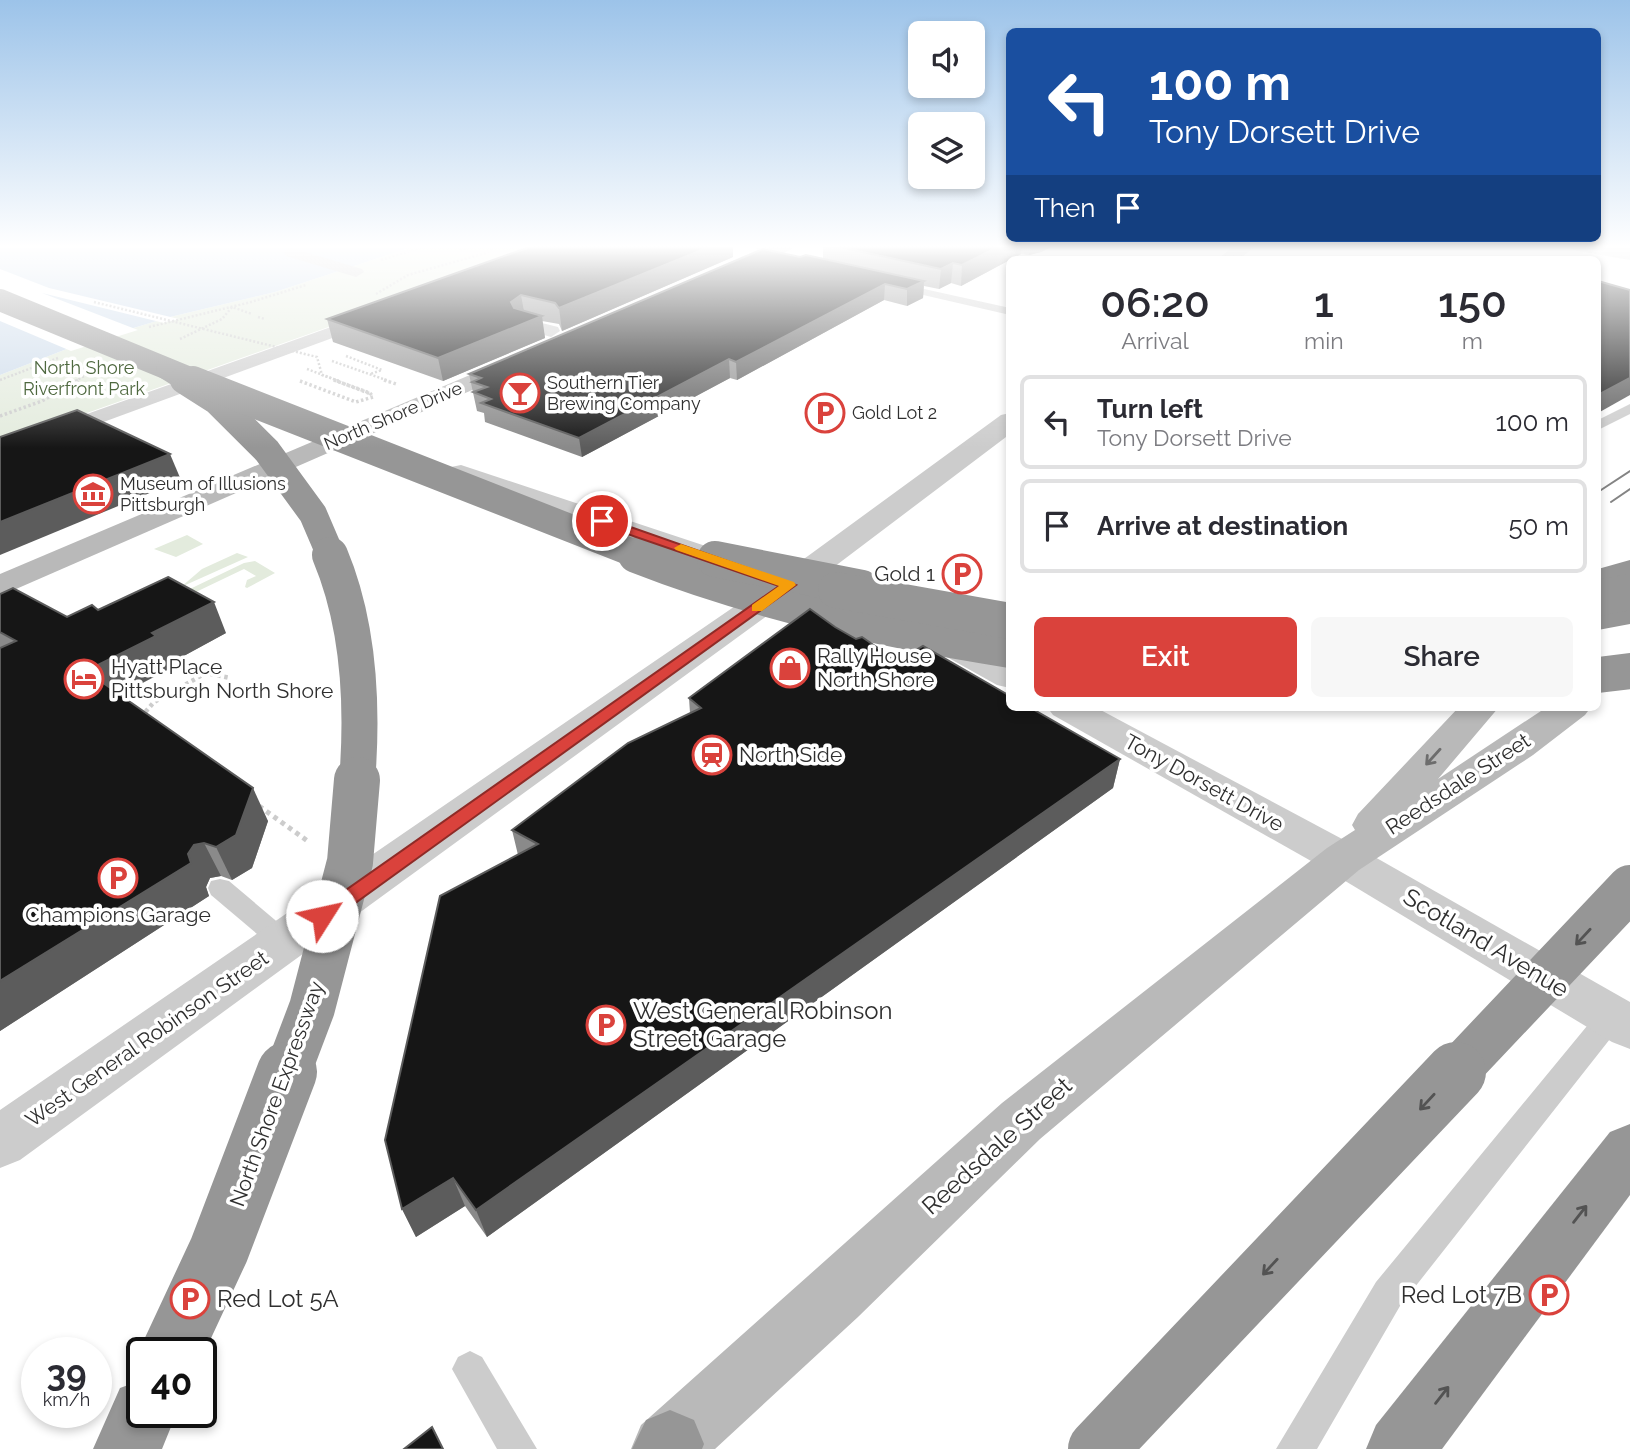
<!DOCTYPE html>
<style>
:root{--surface:#fff;--page:#f7f7f7;--text:#2b2b33;--muted:#7c7c81;--line:#e1e1e2;--accent:#da423c}
body{margin:0;font-family:Raleway,sans-serif;background:var(--page);color:var(--text);height:100vh;display:flex;flex-direction:column;font-size:26px;white-space:nowrap}
*{box-sizing:border-box;margin:0}
p{font-size:23px;color:var(--muted)}
.icon{flex:none;width:38px;height:38px;fill:none;stroke:currentColor;stroke-width:2;stroke-linecap:round;stroke-linejoin:round}
.map{position:relative;flex:1;overflow:hidden}
.panel{position:absolute;left:1006px;top:256px;width:595px;height:455px;display:flex;flex-direction:column;background:var(--surface);border-radius:10px;box-shadow:0 4px 10px #0003}
.panel>*{flex:none}
.hud{position:absolute;left:1006px;top:28px;width:595px;height:214px;border-radius:10px;box-shadow:0 4px 10px #0003;background:#1a4fa0;color:#fff;overflow:hidden}
.fabs{position:absolute;left:908px;top:21px;display:grid;gap:14px}
.fabs a{display:grid;place-items:center;width:77px;height:77px;border-radius:10px;background:var(--surface);box-shadow:0 4px 10px #0003;font-size:35px}
.speed{position:absolute;left:21px;top:1337px;display:flex;gap:14px;font-size:35px;font-weight:700;text-align:center}
.speed>*{display:grid;place-content:center;width:91px;height:91px;border-radius:50%;background:var(--surface);box-shadow:0 4px 10px #0003;line-height:1}
.speed small{font-size:18px;font-weight:400}
.speed .limit{border:4px solid #111;border-radius:10px;background:#fff;color:#111}
.pin{position:absolute;display:grid;place-items:center;width:60px;height:60px;color:#fff;margin:-30px;border:4px solid #fff;border-radius:50%;box-shadow:0 2px 7px #0007}
.me{position:absolute;width:77px;margin:-38px;rotate:55deg;stroke-linejoin:round;filter:drop-shadow(0 0 5px #0008)}
.turn{display:flex;align-items:center;gap:24px;height:147px;padding:0 28px;font-size:32px}
.turn .icon{width:91px;height:91px;stroke-width:2.5}
.turn b{display:block;font-size:49px;line-height:60px}
.then{display:flex;align-items:center;height:66px;padding:0 28px;background:#0003;gap:14px;font-size:26px}
.eta{display:flex;justify-content:space-evenly;align-items:center;height:119px;text-align:center}
.eta b{font-size:42px;font-weight:600;line-height:49px}
.cta{display:flex;gap:14px;margin-top:auto;padding:14px 28px}
.cta a{flex:1;height:80px;border-radius:10px;background:var(--accent);color:#fff;font-size:28px;font-weight:600;line-height:80px;text-align:center}
.cta a+a{background:var(--page);color:var(--text)}
ul{padding:0;list-style:none}
li{display:flex;align-items:center;gap:21px;height:94px;margin:0 14px 10px;padding:0 14px;border:4px solid var(--line);border-radius:10px}
li div{flex:1}
li b{display:block;font-size:26px}
li em{font-style:normal}
.map>svg:first-child{display:block}
.green{fill:#e3ebdd}
.water{fill:#cbdaea}
.pier{fill:#fff}
.lines{fill:none;stroke-linecap:round;stroke-linejoin:round}
.path-far3{stroke:#ccc;stroke-width:2.5;stroke-dasharray:2 2;stroke-linecap:butt}
.path-far2{stroke:#ccc;stroke-width:3.5;stroke-dasharray:2.5 2.5;stroke-linecap:butt}
.path-far1{stroke:#ccc;stroke-width:4.5;stroke-dasharray:3.5 3.5;stroke-linecap:butt}
.path{stroke:#ccc;stroke-width:5;stroke-dasharray:4.5 4.5;stroke-linecap:butt}
.service{fill:#ccc;fill-rule:evenodd}
.pedestrian{fill:#ccc;fill-rule:evenodd}
.minor{fill:#ccc;fill-rule:evenodd}
.tertiary{fill:#ccc;fill-rule:evenodd}
.secondary{fill:#b9b9b9;fill-rule:evenodd}
.motorway{fill:#969696;fill-rule:evenodd}
.tram{stroke:#848484;stroke-width:2}
.path-bridge-far1{stroke:#ccc;stroke-width:2.5;stroke-dasharray:2 2;stroke-linecap:butt}
.path-bridge{stroke:#ccc;stroke-width:3.5;stroke-dasharray:2.5 2.5;stroke-linecap:butt}
.motorway-bridge-far4{stroke:#969696;stroke-width:22}
.motorway-bridge-far3{stroke:#969696;stroke-width:28}
.motorway-bridge-far2{stroke:#969696;stroke-width:36}
.motorway-bridge-far1{stroke:#969696;stroke-width:46}
.motorway-bridge{stroke:#969696;stroke-width:60}
.wall{fill:#8a8a8a}
.shaded-wall{fill:#5c5c5c}
.building{fill:#161616;stroke:#5c5c5c;stroke-width:2}
.oneway{stroke:#6d6d6d}
.oneway2{stroke:#535353}
.route{fill:#da423c;stroke:#8e2b27;stroke-width:2}
.slow{fill:#f59e0b}
.labels{text-anchor:middle;stroke-width:7;stroke-linejoin:round;paint-order:stroke}
.far-park-label{font-size:18px;fill:#4e683f;stroke:#fff}
.far-poi-label{font-size:18px;fill:#2f2f2f;stroke:#fff;text-anchor:start}
.far-street-label{font-size:18px;fill:#2f2f2f;stroke:#fff}
.poi-label{font-size:21px;fill:#2f2f2f;stroke:#fff;text-anchor:start}
.street-label{font-size:21px;fill:#2f2f2f;stroke:#fff}
.near-street-label{font-size:24px;fill:#2f2f2f;stroke:#fff}
.near-poi-label{font-size:24px;fill:#2f2f2f;stroke:#fff;text-anchor:start}
</style>
<div class="map">
<svg width="1630" height="1449" viewBox="0 0 1630 1449">
<rect width="100%" height="100%" fill="#fff"/>
<g class="green">
<polygon points="418,245 559,245 0,444 0,375 77,345 170,317 275,292"/>
<polygon points="187,535 203,544 176,557 154,549"/>
<polygon points="237,553 248,557 181,587 202,569"/>
<polygon points="255,561 275,573 247,588 245,587 247,580 256,576 244,569 175,602 169,599 244,563"/>
</g>
<polygon class="water" points="0,245 418,245 275,292 170,317 77,345 0,375"/>
<polygon class="pier" points="0,269 49,288 179,319 164,323 42,293 138,330 71,351 0,321"/>
<g class="lines">
<g class="path-far3">
<polyline points="460,250 476,245"/>
<polyline points="381,260 430,245"/>
<polyline points="376,294 408,275 486,253 499,245"/>
<polyline points="258,317 265,319"/>
<polyline points="149,327 251,302 306,285"/>
<polyline points="180,339 222,319 232,307 252,314"/>
<polyline points="346,356 382,370 370,374"/>
<polyline points="332,361 389,381"/>
<polyline points="307,369 339,381"/>
<polyline points="0,380 58,358"/>
<polyline points="75,381 93,371"/>
</g>
<g class="path-far2">
<polyline points="334,380 371,394"/>
<polyline points="384,380 396,384"/>
<polyline points="0,416 42,401 78,380"/>
</g>
<polyline class="path-far1" points="141,717 154,702 206,673 230,678"/>
<polyline class="path" points="259,806 309,842"/>
<g class="service">
<polygon points="897,283 1010,308 1010,315 893,288 891,286"/>
<polygon points="1630,404 1630,414 1598,430 1598,420"/>
<polygon points="220,879 229,881 294,936 298,943 294,950 285,953 276,950 211,895 208,888 211,881"/>
<polygon points="1611,1005 1621,1009 1625,1017 1621,1025 1400,1306 1317,1449 1276,1449 1376,1282 1601,1009"/>
<polygon points="470,1351 482,1357 537,1449 497,1449 452,1369 458,1357"/>
</g>
<g class="pedestrian">
<polygon points="749,245 766,245 758,250"/>
<polygon points="292,248 362,269 364,272 356,277 286,256 284,253 286,250"/>
<polygon points="370,313 376,314 379,318 376,322 0,460 0,445"/>
<polygon points="526,319 558,327 560,331 551,337 520,328 517,324"/>
</g>
<polygon class="minor" points="1343,843 1359,848 1630,1002 1630,1049 1612,1042 1327,870 1321,859 1327,848"/>
<g class="tertiary">
<polygon points="1235,245 1256,245 1240,259 1218,259"/>
<polygon points="1569,245 1611,245 1630,248 1630,260 1578,251 1571,249"/>
<polygon points="1010,413 1010,434 830,570 20,1160 0,1168 0,1110 808,556 1001,415"/>
<polygon points="461,465 760,564 765,571 760,578 749,581 738,578 451,479 447,473 451,467"/>
<polygon points="941,629 953,633 1010,662 1010,688 997,685 929,647 923,640 929,633"/>
<polygon points="1047,707 1095,707 1359,848 1365,859 1359,870 1343,875 1327,870 1053,715"/>
</g>
<g class="secondary">
<polygon points="769,245 794,245 792,249 730,276 716,276 713,272 716,268"/>
<polygon points="517,355 525,357 529,362 525,367 0,596 0,574"/>
<polygon points="1459,707 1499,707 1438,779 1547,707 1591,707 1585,715 1533,755 1359,870 1040,1139 858,1317 715,1449 631,1449 641,1425 1002,1103 1327,848 1355,830 1352,825 1358,814"/>
</g>
<g class="motorway">
<polygon points="1630,560 1630,580 1598,589 1598,569"/>
<polygon points="1630,604 1630,624 1598,630 1598,610"/>
<polygon points="1630,1124 1630,1195 1442,1449 1366,1449 1376,1425 1610,1132"/>
<polygon points="142,1380 142,1412 177,1412 162,1449 93,1449 120,1388"/>
<polygon points="670,1410 694,1420 704,1444 702,1449 632,1449 646,1420"/>
</g>
<g class="tram">
<polyline points="1598,492 1630,471"/>
<polyline points="1611,502 1630,489"/>
</g>
<polyline class="path-bridge-far1" points="94,302 317,357 322,375 339,381"/>
<polyline class="path-bridge" points="300,381 356,402 373,397 370,393 334,380"/>
<g class="motorway-bridge-far4">
<polyline points="0,300 197,381"/>
<polyline points="167,369 186,381"/>
</g>
<g class="motorway-bridge-far3">
<polyline points="184,380 217,401 267,451 313,514 331,556"/>
<polyline points="193,380 641,556"/>
</g>
<g class="motorway-bridge-far2">
<path d="M330 555C359 624 363 708 357 782"/>
<path d="M636 555C756 602 883 630 1010 650"/>
<polyline points="715,559 862,588"/>
<polyline points="836,590 1010,621"/>
<polyline points="1598,598 1630,592"/>
<polyline points="1598,675 1630,671"/>
</g>
<g class="motorway-bridge-far1">
<polyline points="287,1074 312,1008 350,862 357,780"/>
<polyline points="1454,1074 1630,888"/>
</g>
<g class="motorway-bridge">
<polyline points="171,1353 219,1250 287,1072"/>
<polyline points="1098,1449 1456,1072"/>
</g>
</g>
<g class="wall">
<polygon points="823,245 1055,245 1041,252 1029,255 1021,254 961,286 951,283 939,289 924,286 923,298 907,306 884,300 737,380 730,378 582,457 485,422 484,413 477,411 469,374 800,257 823,259"/>
<polygon points="733,257 562,331 559,324 542,321 545,338 443,381 333,342 327,319"/>
<polygon points="0,594 67,617 98,610 226,633 169,664 171,668 120,695 268,821 252,868 232,880 221,876 210,878 206,887 209,896 0,1031"/>
<polygon points="835,627 897,661 1120,759 1113,788 487,1237 465,1206 416,1237 402,1209 518,855 512,830 690,713 689,698"/>
</g>
<g class="shaded-wall">
<polygon points="714,245 733,245 733,257 562,331 559,308"/>
<polygon points="1002,245 1022,245 1021,254 961,286 962,265"/>
<polygon points="1031,245 1055,245 1041,252 1029,255"/>
<polygon points="953,263 951,283 939,289 941,269"/>
<polygon points="924,281 923,298 907,306 907,289"/>
<polygon points="885,284 884,300 737,380 736,362"/>
<polygon points="521,295 525,317 514,323 511,302"/>
<polygon points="542,316 545,338 443,381 438,358"/>
<polygon points="729,359 730,378 582,457 579,438"/>
<polygon points="1630,378 1630,395 1598,413 1598,395"/>
<polygon points="170,454 181,480 0,555 0,522"/>
<polygon points="214,602 226,633 169,664 171,668 103,703 86,671 152,633"/>
<polygon points="1120,759 1113,788 487,1237 476,1210"/>
<polygon points="253,788 268,821 252,868 232,880 216,847"/>
<polygon points="204,843 221,876 210,878 206,887 209,896 0,1031 0,981 188,854 194,845"/>
<polygon points="453,1178 465,1206 416,1237 402,1209"/>
</g>
<g class="building">
<polygon points="535,245 714,245 559,308 555,303 521,295 511,302 514,308 542,316 438,358 327,319"/>
<polygon points="830,245 1002,245 962,265 953,263 941,269"/>
<polygon points="763,249 800,257 806,255 924,281 907,289 885,284 736,362 729,359 579,438 481,403 491,399 473,392 487,387 472,382 481,378 469,374"/>
<polygon points="1598,281 1630,290 1630,378 1598,395"/>
<polygon points="77,410 170,454 0,522 0,437"/>
<polygon points="168,577 214,602 152,633 156,636 86,671 253,788 236,835 216,847 204,843 194,845 188,854 191,863 0,981 0,648 16,641 0,632 0,594 13,588 67,617 92,605 98,610"/>
<polygon points="810,609 835,627 856,639 862,637 897,661 923,646 1010,696 1010,707 1029,707 1120,759 476,1210 453,1178 402,1209 385,1140 440,896 538,844 512,830 628,743 701,708 689,698"/>
<polygon points="432,1427 443,1449 404,1449"/>
</g>
<defs><path id="oneway-shaft" d="M-6 0H5M1.5-3L5.5 0L1.5 3" fill="none" stroke-width="1.6" stroke-linecap="round" stroke-linejoin="round" transform="scale(1.75)"/></defs>
<use class="oneway" href="#oneway-shaft" transform="translate(1433 757) rotate(132)"/>
<g class="oneway2">
<use href="#oneway-shaft" transform="translate(1583 937) rotate(133)"/>
<use href="#oneway-shaft" transform="translate(1427 1102) rotate(133)"/>
<use href="#oneway-shaft" transform="translate(1580 1214) rotate(-52)"/>
<use href="#oneway-shaft" transform="translate(1270 1267) rotate(133)"/>
<use href="#oneway-shaft" transform="translate(1442 1395) rotate(-52)"/>
</g>
<linearGradient id="sky" x2="0" y2="1"><stop stop-color="#9cc3e9"/><stop offset="0.55" stop-color="#fff"/><stop offset="1" stop-color="#fff" stop-opacity="0"/></linearGradient>
<rect width="1630" height="448" fill="url(#sky)"/>
<polygon class="route" points="602,517 796,585 329,922 322,924 316,922 313,916 316,911 779,586 598,524 596,521"/>
<polygon class="slow" points="681,544 794,582 796,585 762,611 752,611 752,605 779,586 676,550 674,548"/>
<defs>
<symbol id="bar-ring" viewBox="-11 -11 22 22"><circle r="9.5" fill="#fff" stroke="#da423c" stroke-width="1.5"/><path d="M-6-5H6L.8 .8V4.5H3.5V6h-7V4.5H-.8V.8Z" fill="#da423c"/></symbol>
<symbol id="parking-ring" viewBox="-11 -11 22 22"><circle r="9.5" fill="#fff" stroke="#da423c" stroke-width="1.5"/><path d="M-3.5-5.5H1a3.5 3.5 0 0 1 0 7H-1V5.5H-3.5ZM-1-3.4V-.6H.8a1.4 1.4 0 0 0 0-2.8Z" fill="#da423c"/></symbol>
<symbol id="museum-ring" viewBox="-11 -11 22 22"><circle r="9.5" fill="#fff" stroke="#da423c" stroke-width="1.5"/><path d="M0-6L6-3V-2H-6V-3ZM-5-1h2V3h-2ZM-1-1h2V3h-2ZM3-1h2V3H3ZM-6 4H6V6H-6Z" fill="#da423c"/></symbol>
<symbol id="shop-ring" viewBox="-11 -11 22 22"><circle r="9.5" fill="#fff" stroke="#da423c" stroke-width="1.5"/><path d="M-5-2.5h2.3a2.7 3.5 0 0 1 5.4 0H5L5.5 6h-11ZM-1.5-2.5h3a1.5 2.3 0 0 0-3 0Z" fill="#da423c"/></symbol>
<symbol id="hotel-ring" viewBox="-11 -11 22 22"><circle r="9.5" fill="#fff" stroke="#da423c" stroke-width="1.5"/><path d="M-6-4.5h1.5V1H6V5H4.5V3h-9V5H-6ZM-4 0a1.8 1.8 0 1 1 3.6 0ZM.5 0V-2.5h3Q6-2.5 6 0Z" fill="#da423c"/></symbol>
<symbol id="station-ring" viewBox="-11 -11 22 22"><circle r="9.5" fill="#fff" stroke="#da423c" stroke-width="1.5"/><path d="M-3-6H3Q5-6 5-4V2Q5 4 3 4L4.5 6H3L1.5 4h-3L-3 6H-4.5L-3 4Q-5 4-5 2V-4Q-5-6-3-6ZM-3.5-4v3h7v-3ZM-3.5 1v1.5H-2V1ZM2 1v1.5H3.5V1Z" fill="#da423c"/></symbol>
</defs>
<g fill-rule="evenodd">
<use href="#bar-ring" x="498" y="371" width="44" height="44"/>
<use href="#parking-ring" x="803" y="391" width="44" height="44"/>
<use href="#museum-ring" x="71" y="472" width="44" height="44"/>
<use href="#parking-ring" x="940" y="552" width="44" height="44"/>
<use href="#shop-ring" x="768" y="646" width="44" height="44"/>
<use href="#hotel-ring" x="62" y="657" width="44" height="44"/>
<use href="#station-ring" x="690" y="733" width="44" height="44"/>
<use href="#parking-ring" x="96" y="856" width="44" height="44"/>
<use href="#parking-ring" x="584" y="1003" width="44" height="44"/>
<use href="#parking-ring" x="1527" y="1273" width="44" height="44"/>
<use href="#parking-ring" x="168" y="1277" width="44" height="44"/>
</g>
<g class="labels">
<g class="far-park-label">
<text x="84" y="374">North Shore<tspan x="84" dy="21">Riverfront Park</tspan></text>
</g>
<g class="far-poi-label">
<text x="547" y="389">Southern Tier<tspan x="547" dy="21">Brewing Company</tspan></text>
<text x="852" y="419">Gold Lot 2</text>
<text x="120" y="490">Museum of Illusions<tspan x="120" dy="21">Pittsburgh</tspan></text>
</g>
<g class="far-street-label">
<text transform="translate(393 416) rotate(-23)" y="6">North Shore Drive</text>
</g>
<g class="poi-label">
<text x="935" y="581" text-anchor="end">Gold 1</text>
<text x="817" y="663">Rally House<tspan x="817" dy="24">North Shore</tspan></text>
<text x="111" y="674">Hyatt Place<tspan x="111" dy="24">Pittsburgh North Shore</tspan></text>
<text x="739" y="762">North Side</text>
<text x="118" y="922" text-anchor="middle">Champions Garage</text>
</g>
<g class="street-label">
<text transform="translate(1204 783) rotate(29)" y="7">Tony Dorsett Drive</text>
<text transform="translate(1458 784) rotate(-33)" y="7">Reedsdale Street</text>
<text transform="translate(147 1039) rotate(-35)" y="7">West General Robinson Street</text>
<text transform="translate(277 1094) rotate(-70)" y="7">North Shore Expressway</text>
</g>
<g class="near-street-label">
<text transform="translate(1486 943) rotate(31)" y="8">Scotland Avenue</text>
<text transform="translate(997 1146) rotate(-42)" y="8">Reedsdale Street</text>
</g>
<g class="near-poi-label">
<text x="633" y="1019">West General Robinson<tspan x="633" dy="28">Street Garage</tspan></text>
<text x="1522" y="1303" text-anchor="end">Red Lot 7B</text>
<text x="217" y="1307">Red Lot 5A</text>
</g>
</g>
</svg>
<div class="fabs">
<a><svg class="icon" aria-label="sound" viewBox="0 0 24 24"><path d="M4 9h4l5-4v14l-5-4H4zM17 9q2 3 0 6"/></svg></a>
<a><svg class="icon" aria-label="layers" viewBox="0 0 24 24"><path d="M12 4l9 5-9 5-9-5zM3 14l9 5 9-5"/></svg></a>
</div>
<div class="speed"><div>39<small>km/h</small></div><div class="limit">40</div></div>
<div class="pin" style="left:602px;top:521px;background:#d93025"><svg class="icon" aria-label="arrive" viewBox="0 0 24 24"><path d="M6 21V4h12l-3 4 3 4H6"/></svg></div>
<svg class="me" style="left:322px;top:916px" viewBox="-20 -20 40 40"><circle r="19" fill="#fff"/><path d="M0-13L10 11 0 6-10 11z" fill="#da423c"/></svg>
<div class="hud">
<div class="turn"><svg class="icon" aria-label="left" viewBox="0 0 24 24"><path d="M17 20v-9H6M10 6l-5 5 5 5"/></svg><div><b>100 m</b>Tony Dorsett Drive</div></div>
<div class="then">Then<svg class="icon" aria-label="arrive" viewBox="0 0 24 24"><path d="M6 21V4h12l-3 4 3 4H6"/></svg></div>
</div>
<section class="panel">
<div class="eta">
<div><b>06:20</b><p>Arrival</p></div>
<div><b>1</b><p>min</p></div>
<div><b>150</b><p>m</p></div>
</div>
<ul>
<li><svg class="icon" aria-label="left" viewBox="0 0 24 24"><path d="M17 20v-9H6M10 6l-5 5 5 5"/></svg><div><b>Turn left</b><p>Tony Dorsett Drive</p></div><em>100 m</em></li>
<li><svg class="icon" aria-label="arrive" viewBox="0 0 24 24"><path d="M6 21V4h12l-3 4 3 4H6"/></svg><div><b>Arrive at destination</b></div><em>50 m</em></li>
</ul>
<div class="cta"><a>Exit</a><a>Share</a></div>
</section>
</div>
